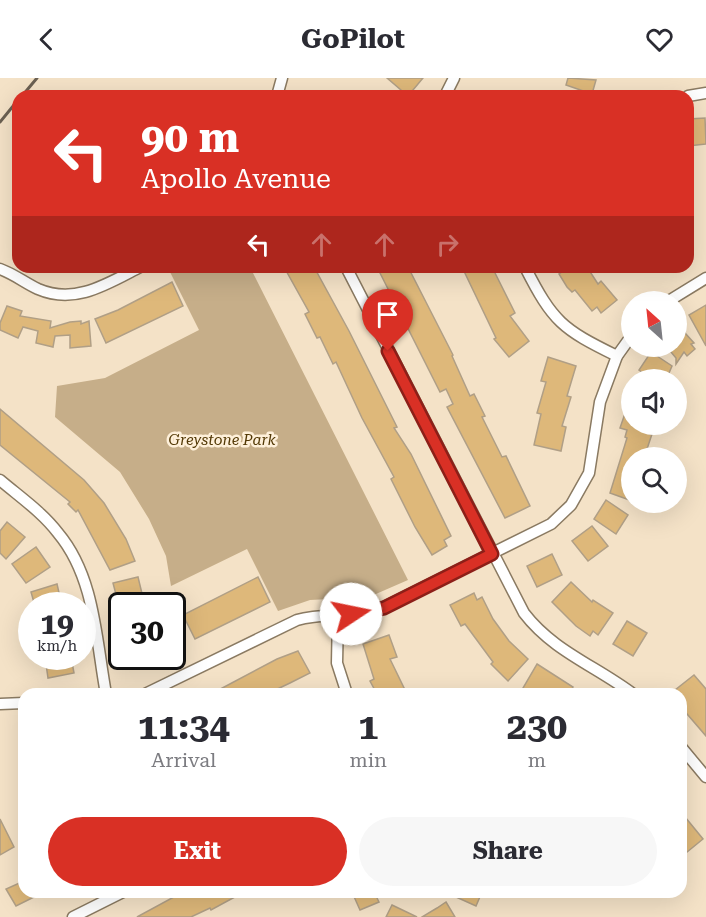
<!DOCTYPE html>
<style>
:root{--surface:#fff;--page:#f7f7f7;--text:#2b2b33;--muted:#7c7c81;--accent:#d93025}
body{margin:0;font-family:"Roboto Serif",serif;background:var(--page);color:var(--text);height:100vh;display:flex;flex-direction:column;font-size:22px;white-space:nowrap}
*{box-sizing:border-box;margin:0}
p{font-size:20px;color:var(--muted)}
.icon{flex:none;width:33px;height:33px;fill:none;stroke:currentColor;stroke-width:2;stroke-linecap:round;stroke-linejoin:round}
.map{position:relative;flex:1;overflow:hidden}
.side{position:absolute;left:18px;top:610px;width:669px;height:210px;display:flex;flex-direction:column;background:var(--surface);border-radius:18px;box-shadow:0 6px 24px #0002}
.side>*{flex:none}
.banner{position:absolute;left:12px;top:12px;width:682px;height:183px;border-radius:18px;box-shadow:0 6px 24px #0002;background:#d93025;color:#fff;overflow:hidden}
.needle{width:39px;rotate:333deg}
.buttons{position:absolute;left:621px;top:213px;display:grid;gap:12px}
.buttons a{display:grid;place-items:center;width:66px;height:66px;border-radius:50%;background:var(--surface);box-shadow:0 6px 24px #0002;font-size:30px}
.speed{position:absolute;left:18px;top:514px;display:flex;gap:12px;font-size:30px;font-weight:700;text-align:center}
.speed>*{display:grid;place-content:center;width:78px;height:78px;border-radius:50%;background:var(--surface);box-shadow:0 6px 24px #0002;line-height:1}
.speed small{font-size:15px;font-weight:400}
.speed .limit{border:3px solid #111;border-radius:9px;background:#fff;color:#111}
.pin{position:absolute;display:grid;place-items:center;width:51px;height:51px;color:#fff;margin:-62px -26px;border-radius:50% 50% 50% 0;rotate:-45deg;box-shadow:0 0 6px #0007}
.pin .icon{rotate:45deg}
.me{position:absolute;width:66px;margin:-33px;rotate:79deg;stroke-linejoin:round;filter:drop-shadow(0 0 4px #0008)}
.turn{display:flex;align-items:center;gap:21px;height:126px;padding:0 30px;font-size:27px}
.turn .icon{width:78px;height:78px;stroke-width:2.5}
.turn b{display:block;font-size:42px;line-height:51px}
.lanes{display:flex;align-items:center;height:57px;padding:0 30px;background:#0003;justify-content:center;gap:30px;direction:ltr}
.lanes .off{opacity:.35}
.eta{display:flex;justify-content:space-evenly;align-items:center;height:102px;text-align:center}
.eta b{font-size:36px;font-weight:700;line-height:42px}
.button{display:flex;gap:12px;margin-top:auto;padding:12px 30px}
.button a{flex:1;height:69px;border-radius:36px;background:var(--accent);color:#fff;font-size:24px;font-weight:700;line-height:69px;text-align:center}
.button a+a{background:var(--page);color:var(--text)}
header{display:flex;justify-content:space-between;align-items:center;height:78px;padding:0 30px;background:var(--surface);font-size:27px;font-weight:700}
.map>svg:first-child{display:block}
.green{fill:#c6ae89}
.building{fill:#deb87a;stroke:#b09f86;stroke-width:1.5}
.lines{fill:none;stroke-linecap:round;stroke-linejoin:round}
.street-casing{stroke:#8a7a62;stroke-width:13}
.street{stroke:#fff;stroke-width:10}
.rail{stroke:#6b6052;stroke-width:3}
.route-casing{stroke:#8d1f18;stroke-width:15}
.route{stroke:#d93025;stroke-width:10}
.labels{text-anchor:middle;stroke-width:5;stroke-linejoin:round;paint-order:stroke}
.park-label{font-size:15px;font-style:italic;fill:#533906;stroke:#fef0da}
</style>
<header><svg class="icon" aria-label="back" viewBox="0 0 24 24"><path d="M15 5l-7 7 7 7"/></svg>GoPilot<svg class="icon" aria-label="heart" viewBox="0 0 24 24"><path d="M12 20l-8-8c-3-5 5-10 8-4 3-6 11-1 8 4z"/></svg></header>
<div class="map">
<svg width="706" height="839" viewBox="0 0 706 839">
<rect width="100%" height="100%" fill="#f4e2c7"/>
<polygon class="green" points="171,189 250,189 408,502 369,519 310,522 278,533 247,471 171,508 166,478 149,441 120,394 55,339 57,308 105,300 199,252 168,190"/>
<g class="building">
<polygon points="387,0 423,0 408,18"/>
<polygon points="568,0 596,2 592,16 566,7"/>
<polygon points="705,40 706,66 688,68 688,41"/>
<polygon points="284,189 314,189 349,253 397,349 394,350 411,376 451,458 444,462 447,468 432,477 415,449 391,401 394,399 362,340 336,284 333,286 320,259 317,260 305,236 309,234"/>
<polygon points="377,189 408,189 453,277 452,278 470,318 474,316 485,338 482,339 502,379 506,378 530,428 505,440 447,329 453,326 446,311 440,314"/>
<polygon points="462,189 492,189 515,235 510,238 529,263 509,279 494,261 496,260"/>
<polygon points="569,189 587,189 598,206 601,203 617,222 601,235 597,229 592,233 575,212 572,214 567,209 559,196"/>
<polygon points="172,204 183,228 106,265 95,241 118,232"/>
<polygon points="706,227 706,268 689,237"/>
<polygon points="7,228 22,233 20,238 51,243 50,250 70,244 81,243 81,246 89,243 91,268 70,270 70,257 55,258 53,269 36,265 38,253 23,249 18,260 0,252 0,245"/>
<polygon points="676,245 694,265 691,266 695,271 687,278 684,274 676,286 676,280 666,268 676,268"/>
<polygon points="651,274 672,288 666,302 653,302 639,292"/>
<polygon points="548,279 576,288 567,318 571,319 562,348 566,349 561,373 534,367 541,336 537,335 546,304 541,303"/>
<polygon points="630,321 632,346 650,346 647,355 652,356 644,380 632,380 632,423 610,415 627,360 625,359 627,352 620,350"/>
<polygon points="0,331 84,402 104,425 126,461 135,483 110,492 78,432 76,434 68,426 70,424 0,367"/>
<polygon points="606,422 628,437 616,456 594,441"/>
<polygon points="7,444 25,459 6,481 0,475 0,453"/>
<polygon points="592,448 608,468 588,483 572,463"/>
<polygon points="36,469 50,489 26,505 12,486"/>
<polygon points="552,476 562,497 537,509 527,488"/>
<polygon points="138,499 145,528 119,528 113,505"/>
<polygon points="258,499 270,524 195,561 183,537"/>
<polygon points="571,504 592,524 593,522 613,535 598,557 593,553 590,558 576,548 552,524"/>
<polygon points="57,506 62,528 35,528 31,514"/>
<polygon points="474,515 477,522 482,519 493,541 509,563 528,581 508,603 491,586 493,584 465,546 461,548 450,527"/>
<polygon points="627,543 647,555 633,578 613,566"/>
<polygon points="389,557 397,579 390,581 405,612 396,616 377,616 370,603 374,601 363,566"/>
<polygon points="298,573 310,595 290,605 267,616 211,616 277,581"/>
<polygon points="45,579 71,579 74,595 48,600"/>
<polygon points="537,586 573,609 569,616 527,616 529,614 523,610"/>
<polygon points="694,597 706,611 706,658 681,629 681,616 670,616"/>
<polygon points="681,734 703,761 681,779"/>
<polygon points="0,741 14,769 0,777"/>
<polygon points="24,803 24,814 44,814 16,828 6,811"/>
<polygon points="183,814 244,814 211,832 210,830 191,839 137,839"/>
<polygon points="352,814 374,814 379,824 360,832"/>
<polygon points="445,814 482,814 476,828"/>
<polygon points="446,824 455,839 422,839 437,830"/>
<polygon points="392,827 417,839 386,839"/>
</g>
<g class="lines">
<defs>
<g id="street">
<polyline points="277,18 282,0"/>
<polyline points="445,18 454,0"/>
<polyline points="688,18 706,15"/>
<path d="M346 189 524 535C553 573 596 588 633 616"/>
<path d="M525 189C553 244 562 251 617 278"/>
<path d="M0 191C14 196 25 205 38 211 75 227 107 206 140 189"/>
<polyline points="667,224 706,200"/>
<path d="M0 402C20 419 42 434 58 455 95 499 96 562 106 616"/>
<polyline points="338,536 337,585 347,616"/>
<path d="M145 616 297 542C326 534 356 540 384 529L551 446 571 427 589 395 600 324 617 278 632 257"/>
<polyline points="0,626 24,625"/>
<polyline points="681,669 706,699"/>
<polyline points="73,839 123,814"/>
</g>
</defs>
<use href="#street" class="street-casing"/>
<use href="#street" class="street"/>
<g class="rail">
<polyline points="22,18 37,0"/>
<polyline points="0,44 18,22"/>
</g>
</g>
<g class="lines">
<defs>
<polyline id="route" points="351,536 384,530 492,476 388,273"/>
</defs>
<use href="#route" class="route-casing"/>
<use href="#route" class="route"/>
</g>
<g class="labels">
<g class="park-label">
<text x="222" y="367">Greystone Park</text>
</g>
</g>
</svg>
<div class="buttons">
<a><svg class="needle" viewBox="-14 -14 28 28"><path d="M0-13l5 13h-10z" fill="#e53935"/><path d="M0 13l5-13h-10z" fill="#7c7c81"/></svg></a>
<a><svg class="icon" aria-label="sound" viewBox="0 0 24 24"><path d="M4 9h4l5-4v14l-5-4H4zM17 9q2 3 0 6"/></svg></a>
<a><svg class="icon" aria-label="search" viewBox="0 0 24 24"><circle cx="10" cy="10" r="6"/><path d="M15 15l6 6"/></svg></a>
</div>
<div class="speed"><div>19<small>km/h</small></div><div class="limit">30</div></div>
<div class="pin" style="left:388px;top:273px;background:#d93025"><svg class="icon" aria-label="arrive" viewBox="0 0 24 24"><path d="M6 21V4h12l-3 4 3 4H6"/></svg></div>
<svg class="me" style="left:351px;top:536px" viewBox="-20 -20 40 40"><circle r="19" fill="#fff"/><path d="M0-13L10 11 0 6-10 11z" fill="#d93025"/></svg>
<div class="banner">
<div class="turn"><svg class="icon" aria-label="left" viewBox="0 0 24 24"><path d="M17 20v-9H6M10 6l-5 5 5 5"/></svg><div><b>90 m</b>Apollo Avenue</div></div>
<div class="lanes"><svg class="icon" aria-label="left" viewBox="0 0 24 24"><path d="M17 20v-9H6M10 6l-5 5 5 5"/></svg><svg class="icon off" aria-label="ahead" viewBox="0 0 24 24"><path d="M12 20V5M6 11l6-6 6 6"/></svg><svg class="icon off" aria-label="ahead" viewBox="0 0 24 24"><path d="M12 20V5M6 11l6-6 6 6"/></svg><svg class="icon off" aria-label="right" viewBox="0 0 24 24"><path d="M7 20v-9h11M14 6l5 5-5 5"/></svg></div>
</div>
<section class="side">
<div class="eta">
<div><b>11:34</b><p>Arrival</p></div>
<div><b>1</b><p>min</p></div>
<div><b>230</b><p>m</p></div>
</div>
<div class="button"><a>Exit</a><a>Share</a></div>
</section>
</div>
